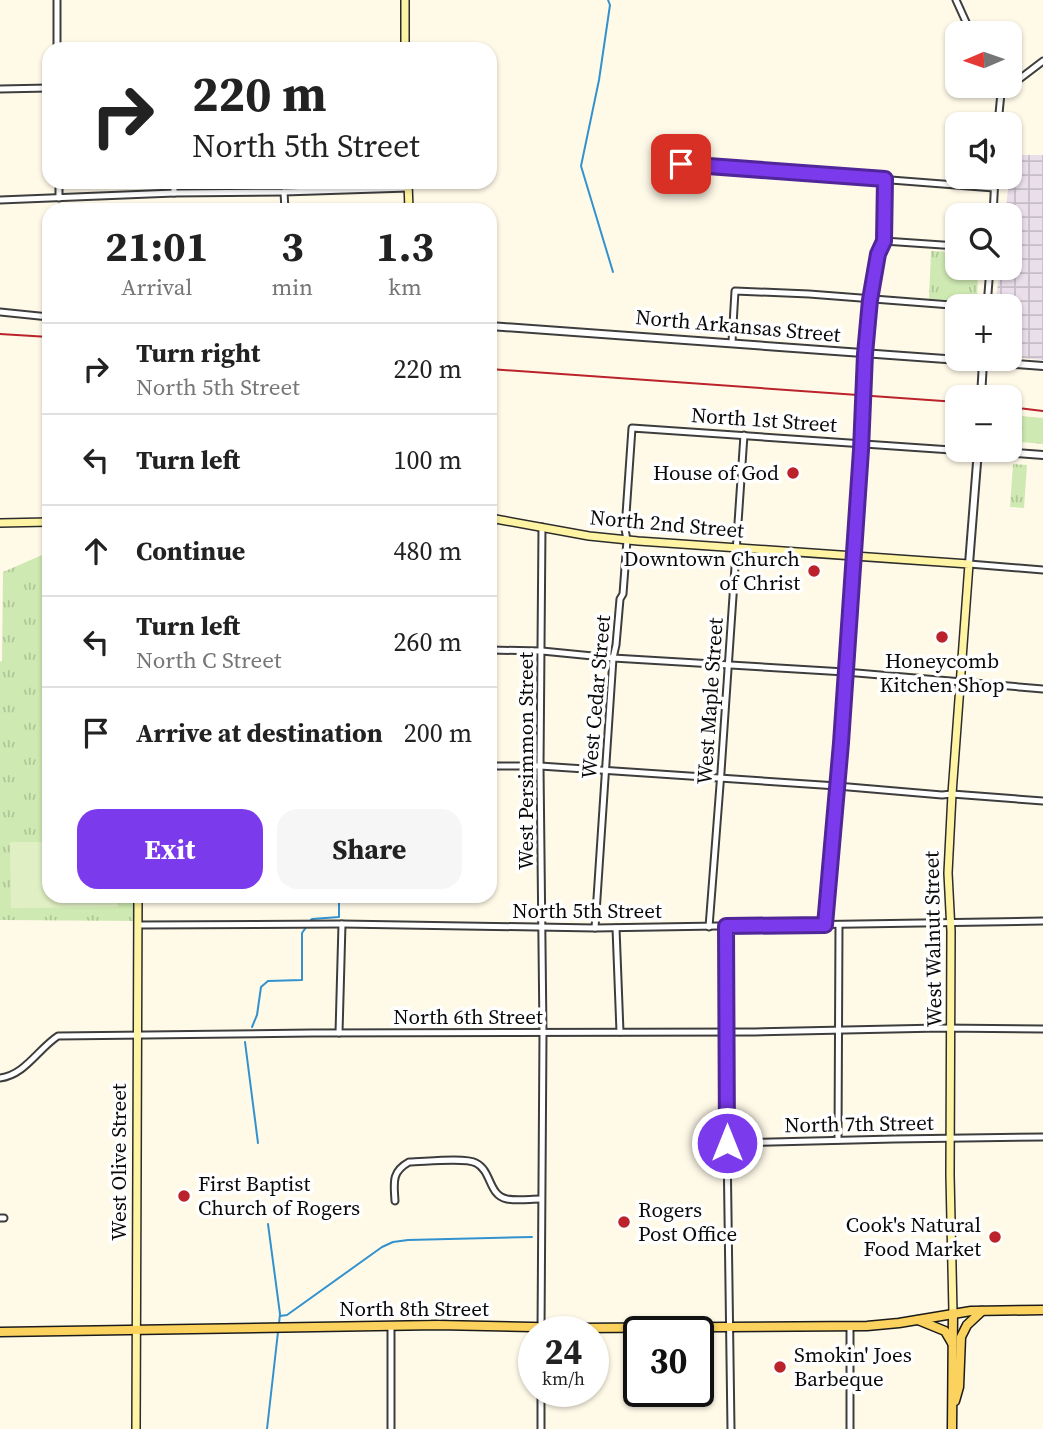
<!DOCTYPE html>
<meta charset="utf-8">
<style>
:root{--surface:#fff;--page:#f6f6f6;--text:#222;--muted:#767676;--line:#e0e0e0;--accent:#7c3aed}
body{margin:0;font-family:"Source Serif 4",serif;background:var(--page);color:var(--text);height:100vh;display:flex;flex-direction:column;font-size:26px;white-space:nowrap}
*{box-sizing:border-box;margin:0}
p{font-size:23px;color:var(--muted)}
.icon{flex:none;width:38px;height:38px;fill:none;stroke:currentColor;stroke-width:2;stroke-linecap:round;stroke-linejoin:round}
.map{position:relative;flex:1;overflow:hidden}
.drawer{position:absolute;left:42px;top:203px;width:455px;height:700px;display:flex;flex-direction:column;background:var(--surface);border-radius:21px;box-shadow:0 2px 5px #0004}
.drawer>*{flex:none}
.banner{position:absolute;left:42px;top:42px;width:455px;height:147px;border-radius:21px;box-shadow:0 2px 5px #0004;background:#fff;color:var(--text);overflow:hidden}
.needle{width:46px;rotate:268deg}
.tools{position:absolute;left:945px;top:21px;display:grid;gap:14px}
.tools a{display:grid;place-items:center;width:77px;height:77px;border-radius:14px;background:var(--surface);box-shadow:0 2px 5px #0004;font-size:35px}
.speed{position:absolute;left:518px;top:1316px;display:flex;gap:14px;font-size:35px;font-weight:700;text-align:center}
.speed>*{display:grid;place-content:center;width:91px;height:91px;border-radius:50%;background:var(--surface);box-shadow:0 2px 5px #0004;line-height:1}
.speed small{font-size:18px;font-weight:400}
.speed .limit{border:4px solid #111;border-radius:10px;background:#fff;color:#111}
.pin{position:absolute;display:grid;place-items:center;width:60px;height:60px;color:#fff;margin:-30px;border-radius:14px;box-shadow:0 4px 10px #0006}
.me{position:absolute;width:77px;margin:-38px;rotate:0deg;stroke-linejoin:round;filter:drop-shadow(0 0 5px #0008)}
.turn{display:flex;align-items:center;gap:24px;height:147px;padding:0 35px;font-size:32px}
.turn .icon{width:91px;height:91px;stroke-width:2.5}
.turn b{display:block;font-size:49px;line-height:60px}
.eta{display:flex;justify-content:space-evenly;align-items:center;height:119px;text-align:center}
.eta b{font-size:42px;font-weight:700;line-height:49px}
.cta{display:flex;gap:14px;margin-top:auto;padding:14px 35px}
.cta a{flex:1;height:80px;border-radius:21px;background:var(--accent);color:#fff;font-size:28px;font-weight:700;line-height:80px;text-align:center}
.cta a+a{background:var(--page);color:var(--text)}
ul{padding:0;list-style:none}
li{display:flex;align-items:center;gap:21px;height:91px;padding:0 35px;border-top:2px solid var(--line)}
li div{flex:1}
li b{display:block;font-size:26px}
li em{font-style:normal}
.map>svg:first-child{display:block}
.industrial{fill:url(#industrial-grid)}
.park{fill:url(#park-tufts)}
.pitch{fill:#e1f0c4}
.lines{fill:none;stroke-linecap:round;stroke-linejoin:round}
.stream{stroke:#3392ce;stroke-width:2}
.minor-casing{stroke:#3d3d3d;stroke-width:9}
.tertiary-casing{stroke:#3d3d3d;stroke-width:10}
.secondary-casing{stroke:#2c2c2c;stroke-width:10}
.primary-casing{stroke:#1b1b1b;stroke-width:11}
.minor{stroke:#fff;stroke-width:5}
.tertiary{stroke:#fff;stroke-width:6}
.secondary{stroke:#fff4a3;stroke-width:7}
.primary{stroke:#fad25d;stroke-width:8}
.rail{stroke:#bb222b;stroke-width:2}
.route-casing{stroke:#51269a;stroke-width:18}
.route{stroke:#7c3aed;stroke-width:12}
.poi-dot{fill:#bb222b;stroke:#fff;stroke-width:2.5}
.labels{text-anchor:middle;stroke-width:7;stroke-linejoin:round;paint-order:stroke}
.street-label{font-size:21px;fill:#0a0a0a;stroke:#fff}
.poi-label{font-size:21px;fill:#0a0a0a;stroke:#fff;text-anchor:end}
</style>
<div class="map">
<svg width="1043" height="1429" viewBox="0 0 1043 1429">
<defs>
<pattern id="industrial-grid" width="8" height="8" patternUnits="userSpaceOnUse" patternTransform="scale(1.75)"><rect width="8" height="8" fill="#e9deea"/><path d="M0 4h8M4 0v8" fill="none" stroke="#c6bdc7"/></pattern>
<pattern id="park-tufts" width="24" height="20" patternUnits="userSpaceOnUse" patternTransform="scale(1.75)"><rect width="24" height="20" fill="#cfe9b2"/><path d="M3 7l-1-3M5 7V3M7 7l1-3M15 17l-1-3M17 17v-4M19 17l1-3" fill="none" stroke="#b0c698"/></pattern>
</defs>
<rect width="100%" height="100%" fill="#fffae8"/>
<polygon class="industrial" points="1012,155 1043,155 1043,360 1010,357 1010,306 995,306 1000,268 1010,268 1010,215 1005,215"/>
<g class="park">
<polygon points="931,251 957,252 957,268 978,268 977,302 929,299"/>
<polygon points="1010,415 1043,418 1043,444 1010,441"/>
<polygon points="1013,464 1027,465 1024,508 1010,507"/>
<polygon points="49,552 49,896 138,896 139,921 0,920 0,662 2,661 3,572"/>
</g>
<polygon class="pitch" points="10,842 49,842 49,896 118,896 118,907 11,908"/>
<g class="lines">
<g class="stream">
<polyline points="608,0 610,5 599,80 581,166 613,272"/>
<polyline points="310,921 312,919 339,917 339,896"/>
<polyline points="252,1027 257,1015 261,987 268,981 302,980 302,933 307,926"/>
<polyline points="245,1042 258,1143"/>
<polyline points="268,1224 280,1314 279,1324"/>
<polyline points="280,1316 287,1315 382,1247 393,1242 408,1240 532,1237"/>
<polyline points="267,1429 278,1332"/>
</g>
<defs>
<g id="minor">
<polyline points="956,0 971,33"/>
<polyline points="57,49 57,0"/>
<polyline points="0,89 49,88"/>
<polyline points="1001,93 1043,61"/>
<polyline points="998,124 1001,93 999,86"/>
<polyline points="658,162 994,188"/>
<polyline points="59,182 59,198"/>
<polyline points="174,182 174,193"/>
<polyline points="284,192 285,210"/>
<polyline points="0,200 174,193 284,192 408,188"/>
<polyline points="993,215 995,177"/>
<polyline points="884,241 957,246"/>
<polyline points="987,306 990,268"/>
<polyline points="0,312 49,317"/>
<polyline points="732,342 735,291 809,294 964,306"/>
<polyline points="969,564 1043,570"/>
<polyline points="490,650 542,651 613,658 845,672 1043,689"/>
<polyline points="490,766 540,766 837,786 942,795 952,794 1043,801"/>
<polyline points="138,925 342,924 595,928 1043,921"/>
<polyline points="825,925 845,672 861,450 865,354 870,300 878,254 884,241 885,179"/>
<polyline points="726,926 727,1143 731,1429"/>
<polyline points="709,927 721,772 744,435"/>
<polyline points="595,928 613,658 616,645 620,599 623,594 627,540 625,529 632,428 966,451 978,450"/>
<polyline points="616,928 620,1032"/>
<polyline points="339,1033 342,924"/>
<path d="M0 1078C25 1075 38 1049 58 1036L312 1033 755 1032 940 1028 1043 1029"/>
<polyline points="838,1140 839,925"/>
<polyline points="727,1143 894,1139 1043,1137"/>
<path d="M395 1201C394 1183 391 1172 409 1162 423 1162 465 1157 476 1163 492 1171 488 1195 507 1199 518 1201 530 1199 541 1199"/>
<polyline points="0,1218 4,1218"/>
<polyline points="391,1326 391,1429"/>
<polyline points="850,1326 850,1429"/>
<polyline points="541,1332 543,1033 540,766 542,527"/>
<polyline points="541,1391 541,1429"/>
</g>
<g id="tertiary">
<polyline points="490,326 1043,366"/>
<polyline points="981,397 983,362"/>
<polyline points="978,450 1043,455"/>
<polyline points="969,564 978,450"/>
</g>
<g id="secondary">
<polyline points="405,49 405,0"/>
<polyline points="408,182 409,210"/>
<polyline points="490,518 589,536 638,541 969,564 952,794 948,873 951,931 950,1175 953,1313"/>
<polyline points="0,523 49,522"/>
<polyline points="136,1429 138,896"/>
</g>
<g id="primary">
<polyline points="918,1320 945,1331 952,1343"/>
<polyline points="0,1332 438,1325 579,1328 867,1326 899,1323 971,1311 1043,1310"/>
<polyline points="955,1401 959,1387 961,1337 967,1325 982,1311"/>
<polyline points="952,1429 953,1313"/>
</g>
</defs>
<use href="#minor" class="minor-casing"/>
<use href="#tertiary" class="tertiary-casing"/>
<use href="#secondary" class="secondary-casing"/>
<use href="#primary" class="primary-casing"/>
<use href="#minor" class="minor"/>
<use href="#tertiary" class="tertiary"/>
<use href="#secondary" class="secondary"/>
<use href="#primary" class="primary"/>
<g class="rail">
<polyline points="0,334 49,337"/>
<polyline points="490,369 957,402"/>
<polyline points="1010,407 1043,411"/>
</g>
</g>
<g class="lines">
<defs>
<polyline id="route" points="681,164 885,179 884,241 878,254 870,300 865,354 861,450 841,743 825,925 726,926 727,1143"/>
</defs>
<use href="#route" class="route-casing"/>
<use href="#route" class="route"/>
</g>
<g class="poi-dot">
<circle cx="793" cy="473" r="7"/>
<circle cx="814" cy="571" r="7"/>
<circle cx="942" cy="637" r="7"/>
<circle cx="184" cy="1196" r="7"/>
<circle cx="624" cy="1222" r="7"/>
<circle cx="995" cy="1237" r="7"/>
<circle cx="780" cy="1367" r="7"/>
</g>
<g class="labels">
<g class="street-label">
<text transform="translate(738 326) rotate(5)" y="7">North Arkansas Street</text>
<text transform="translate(764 420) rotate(4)" y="7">North 1st Street</text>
<text transform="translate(667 524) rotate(5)" y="7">North 2nd Street</text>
<text transform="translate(596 697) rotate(-85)" y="7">West Cedar Street</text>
<text transform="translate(710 701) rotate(-86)" y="7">West Maple Street</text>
<text transform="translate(526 761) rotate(-90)" y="7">West Persimmon Street</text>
<text x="587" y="918">North 5th Street</text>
<text transform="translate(933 939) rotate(-91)" y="7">West Walnut Street</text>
<text x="468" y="1024">North 6th Street</text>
<text transform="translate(859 1124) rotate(-1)" y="7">North 7th Street</text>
<text transform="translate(119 1162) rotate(-90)" y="7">West Olive Street</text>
<text x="414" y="1316">North 8th Street</text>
</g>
<g class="poi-label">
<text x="779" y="480">House of God</text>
<text x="800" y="566">Downtown Church<tspan x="800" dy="24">of Christ</tspan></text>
<text x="942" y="668" text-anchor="middle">Honeycomb<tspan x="942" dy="24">Kitchen Shop</tspan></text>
<text x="198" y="1191" text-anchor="start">First Baptist<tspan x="198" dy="24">Church of Rogers</tspan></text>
<text x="638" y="1217" text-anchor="start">Rogers<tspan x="638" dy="24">Post Office</tspan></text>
<text x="981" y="1232">Cook's Natural<tspan x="981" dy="24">Food Market</tspan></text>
<text x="794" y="1362" text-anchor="start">Smokin' Joes<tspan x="794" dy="24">Barbeque</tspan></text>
</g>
</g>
</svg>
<div class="tools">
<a><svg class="needle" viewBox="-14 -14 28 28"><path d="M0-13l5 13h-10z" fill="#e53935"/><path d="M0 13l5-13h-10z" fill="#767676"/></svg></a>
<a><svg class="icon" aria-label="sound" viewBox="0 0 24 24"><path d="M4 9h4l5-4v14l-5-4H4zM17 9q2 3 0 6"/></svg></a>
<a><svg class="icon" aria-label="search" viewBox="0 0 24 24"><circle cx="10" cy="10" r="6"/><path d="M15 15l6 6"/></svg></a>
<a>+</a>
<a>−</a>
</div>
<div class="speed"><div>24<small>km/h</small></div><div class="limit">30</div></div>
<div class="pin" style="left:681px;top:164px;background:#d93025"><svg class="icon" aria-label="arrive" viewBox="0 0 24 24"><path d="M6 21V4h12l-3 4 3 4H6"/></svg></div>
<svg class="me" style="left:727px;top:1143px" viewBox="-20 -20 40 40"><circle r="17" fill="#7c3aed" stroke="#fff" stroke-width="3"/><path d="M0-11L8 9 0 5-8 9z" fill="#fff"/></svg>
<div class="banner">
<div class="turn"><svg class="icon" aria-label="right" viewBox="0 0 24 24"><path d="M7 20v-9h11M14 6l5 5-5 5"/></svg><div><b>220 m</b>North 5th Street</div></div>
</div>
<section class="drawer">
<div class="eta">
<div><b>21:01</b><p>Arrival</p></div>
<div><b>3</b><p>min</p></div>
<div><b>1.3</b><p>km</p></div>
</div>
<ul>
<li><svg class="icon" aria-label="right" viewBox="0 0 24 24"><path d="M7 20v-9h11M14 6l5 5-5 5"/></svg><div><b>Turn right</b><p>North 5th Street</p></div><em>220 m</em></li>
<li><svg class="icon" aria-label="left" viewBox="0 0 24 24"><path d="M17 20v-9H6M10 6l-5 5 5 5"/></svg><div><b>Turn left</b></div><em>100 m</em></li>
<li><svg class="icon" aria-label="ahead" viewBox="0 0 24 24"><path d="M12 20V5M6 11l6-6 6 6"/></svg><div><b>Continue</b></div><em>480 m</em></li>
<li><svg class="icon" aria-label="left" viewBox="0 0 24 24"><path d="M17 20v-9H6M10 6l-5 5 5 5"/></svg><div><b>Turn left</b><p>North C Street</p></div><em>260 m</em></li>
<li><svg class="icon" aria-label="arrive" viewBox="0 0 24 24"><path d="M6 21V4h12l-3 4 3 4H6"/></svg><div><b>Arrive at destination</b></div><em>200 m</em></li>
</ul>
<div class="cta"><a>Exit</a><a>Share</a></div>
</section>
</div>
